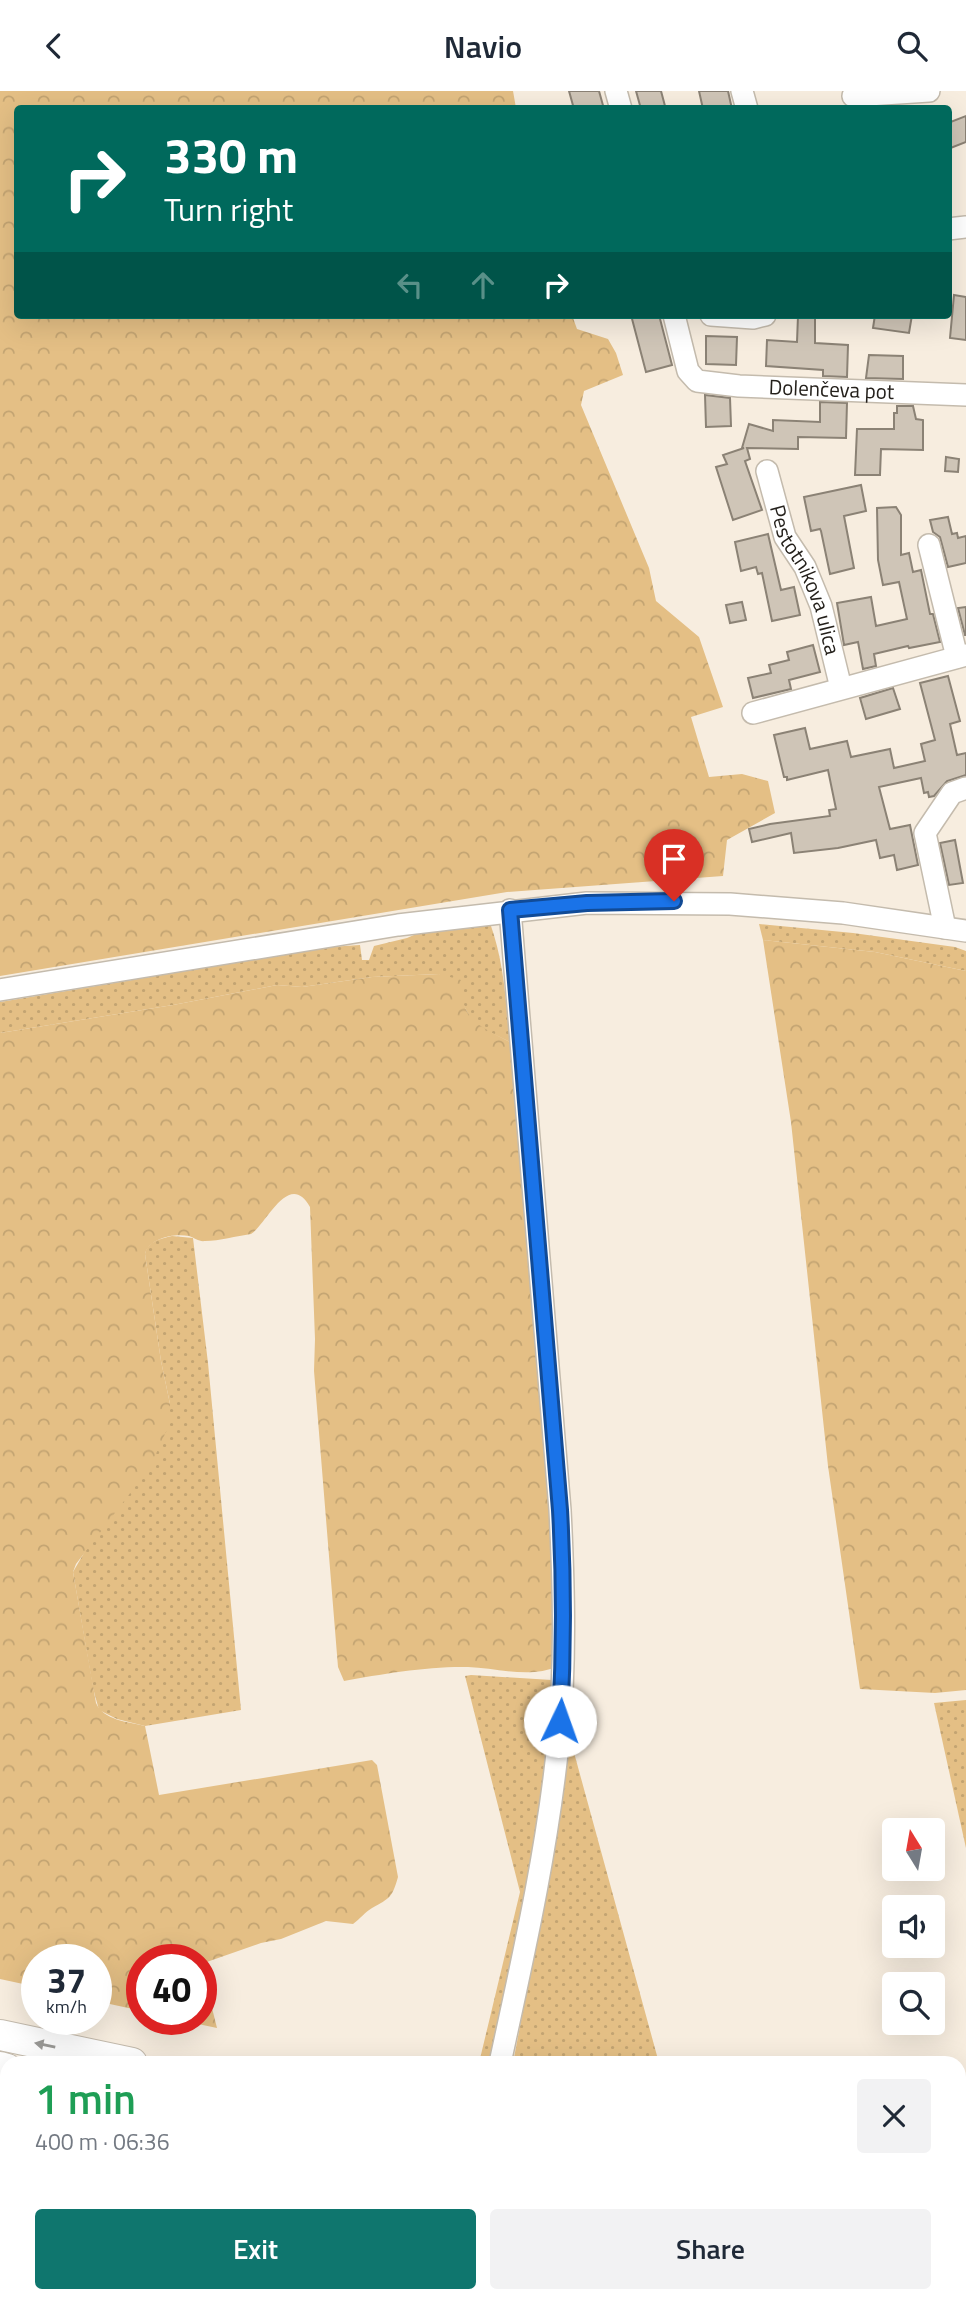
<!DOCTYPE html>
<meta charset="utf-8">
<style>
:root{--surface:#fff;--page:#f2f2f3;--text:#1f2937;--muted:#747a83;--accent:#0f766e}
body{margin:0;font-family:"Titillium Web",sans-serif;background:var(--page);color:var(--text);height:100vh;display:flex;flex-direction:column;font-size:26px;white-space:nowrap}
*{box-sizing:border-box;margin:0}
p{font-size:23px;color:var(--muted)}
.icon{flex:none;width:38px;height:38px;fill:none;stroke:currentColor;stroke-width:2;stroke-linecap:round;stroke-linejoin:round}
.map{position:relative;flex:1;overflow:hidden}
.side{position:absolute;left:0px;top:1965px;width:966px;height:247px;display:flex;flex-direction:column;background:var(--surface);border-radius:21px 21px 0 0;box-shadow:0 7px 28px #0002}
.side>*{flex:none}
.banner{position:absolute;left:14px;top:14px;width:938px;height:214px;border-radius:7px;box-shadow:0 7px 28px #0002;background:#00695c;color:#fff;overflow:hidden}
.needle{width:46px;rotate:349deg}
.controls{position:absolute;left:882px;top:1727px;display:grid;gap:14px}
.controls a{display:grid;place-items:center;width:63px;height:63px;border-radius:7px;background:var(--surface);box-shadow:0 7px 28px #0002;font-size:35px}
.speed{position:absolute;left:21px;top:1853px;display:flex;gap:14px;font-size:35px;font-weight:700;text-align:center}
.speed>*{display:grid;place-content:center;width:91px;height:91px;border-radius:50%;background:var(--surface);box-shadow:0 7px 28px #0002;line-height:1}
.speed small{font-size:18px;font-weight:400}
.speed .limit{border:10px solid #d22;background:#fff;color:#111}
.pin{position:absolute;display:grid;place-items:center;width:60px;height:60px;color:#fff;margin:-72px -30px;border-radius:50% 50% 50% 0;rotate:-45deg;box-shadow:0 0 7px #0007}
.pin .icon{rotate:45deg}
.me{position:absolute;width:77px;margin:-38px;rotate:3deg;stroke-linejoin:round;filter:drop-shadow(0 0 5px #0008)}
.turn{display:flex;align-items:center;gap:24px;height:147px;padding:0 35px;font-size:32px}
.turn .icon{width:91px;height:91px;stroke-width:2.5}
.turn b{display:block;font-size:49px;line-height:60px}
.lanes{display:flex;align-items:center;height:66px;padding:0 35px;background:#0003;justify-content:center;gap:35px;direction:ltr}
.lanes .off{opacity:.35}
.round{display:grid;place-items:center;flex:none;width:74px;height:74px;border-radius:7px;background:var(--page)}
.overview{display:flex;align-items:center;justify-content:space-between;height:119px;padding:0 35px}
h1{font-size:42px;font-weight:600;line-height:52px;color:#1e9e55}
.cta{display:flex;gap:14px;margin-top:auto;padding:14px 35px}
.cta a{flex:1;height:80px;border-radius:7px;background:var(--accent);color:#fff;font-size:28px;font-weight:600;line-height:80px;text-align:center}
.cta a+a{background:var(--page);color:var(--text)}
header{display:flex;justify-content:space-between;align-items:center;height:91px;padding:0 35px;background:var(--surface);font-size:32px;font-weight:600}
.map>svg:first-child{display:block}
.grass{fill:url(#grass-dots)}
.forest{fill:url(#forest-crowns)}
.building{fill:#cfc5b7;stroke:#8b8275;stroke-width:2}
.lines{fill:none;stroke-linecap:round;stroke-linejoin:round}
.minor-casing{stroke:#c4bbad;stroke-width:24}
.highway-casing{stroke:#c4bbad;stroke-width:32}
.minor{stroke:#fff;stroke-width:21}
.highway{stroke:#fff;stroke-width:30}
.oneway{fill:#9c9b98}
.route-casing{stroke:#114b97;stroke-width:18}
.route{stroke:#1a73e8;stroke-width:12}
.labels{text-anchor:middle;stroke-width:6;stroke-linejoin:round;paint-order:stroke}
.street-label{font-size:21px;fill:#24201b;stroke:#fff}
</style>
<header><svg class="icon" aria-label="back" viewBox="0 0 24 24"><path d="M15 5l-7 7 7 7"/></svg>Navio<svg class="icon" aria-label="search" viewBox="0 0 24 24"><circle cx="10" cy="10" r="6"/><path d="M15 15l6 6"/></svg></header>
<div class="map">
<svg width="966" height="2211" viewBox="0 0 966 2211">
<defs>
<pattern id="grass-dots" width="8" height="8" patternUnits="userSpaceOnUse" patternTransform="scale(1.75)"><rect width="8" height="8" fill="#e4bf85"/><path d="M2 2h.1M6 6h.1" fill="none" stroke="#c3a472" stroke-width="1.8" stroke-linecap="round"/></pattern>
<pattern id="forest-crowns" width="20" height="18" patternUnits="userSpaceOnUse" patternTransform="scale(1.75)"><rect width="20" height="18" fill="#e4bf85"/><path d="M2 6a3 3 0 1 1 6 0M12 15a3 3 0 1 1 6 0" fill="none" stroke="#c3a472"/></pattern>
</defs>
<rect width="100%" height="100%" fill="#f7eddf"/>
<g class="grass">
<path d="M490 832C504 871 506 910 510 951L477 935 471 928 461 909 439 883 372 886 302 896 277 894 173 914 0 942V911L330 856 360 854 362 869H369L374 855 407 847 423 840Z"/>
<polygon points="759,833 853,842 955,856 966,860 966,880 875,861 763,849"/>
<path d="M172 1145 193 1147 208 1272 241 1619 145 1635 117 1628 99 1619 93 1597 73 1481 170 1313 161 1270 145 1163C148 1150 160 1148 172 1145Z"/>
<polygon points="471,1584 552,1589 555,1594 546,1719 491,1972 479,1972 520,1801 465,1585"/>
<polygon points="966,1609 966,1757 934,1612"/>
<polygon points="567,1636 659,1972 513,1972 527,1898 527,1889"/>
<polygon points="7,2157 7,2205 69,2205 72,2211 0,2211 0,2160"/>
<polygon points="591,2205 759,2205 761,2211 594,2211"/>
<polygon points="828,2205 896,2205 952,2211 875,2211"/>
</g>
<g class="forest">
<polygon points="0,0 513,0 516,17 18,18 18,224 572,224 577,238 608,248 616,262 623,284 584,300 581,314 649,477 656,510 699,546 723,616 691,626 709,686 742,683 768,690 775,722 727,749 723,785 507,801 0,885"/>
<polygon points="763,849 875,861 966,880 966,1599 935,1602 860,1598 828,1375 791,1031"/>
<path d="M439 883 461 889C461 929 477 934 510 951L543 1243 558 1575C531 1588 497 1577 468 1576 430 1575 381 1583 344 1590L338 1576 314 1280 315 1248 310 1116C289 1078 266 1134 251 1143 236 1145 220 1150 205 1150 199 1151 195 1147 189 1145 174 1142 149 1147 145 1163L161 1270 170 1313V1332L150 1376 76 1473 73 1481 96 1612C103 1629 128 1631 145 1635L159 1704 372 1669 377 1674 398 1786C392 1807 390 1807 372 1817 365 1821 360 1828 353 1833L326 1830 281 1848 261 1852 201 1873 217 1937 179 1929 201 1928V1869H142V1920L96 1910V1869H37V1896L0 1888V942L173 914 277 894 302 896 372 886Z"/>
<polygon points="0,2008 7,2010 7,2157 0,2160"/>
<polygon points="240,2205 453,2205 452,2211 243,2211"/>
<polygon points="480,2205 536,2205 538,2211 479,2211"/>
</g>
<g class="building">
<polygon points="569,0 599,0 604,18 574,18"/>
<polygon points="636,0 661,0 665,15 641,18"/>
<polygon points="699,0 728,0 732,18 703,18"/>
<polygon points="966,25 966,51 948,58 948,32"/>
<polygon points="954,204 966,206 966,249 950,247"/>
<polygon points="631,224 659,224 672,274 646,281"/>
<polygon points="875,224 912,224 909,242 873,237"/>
<polygon points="798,225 815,225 815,252 848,254 847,286 823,285 823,279 766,275 767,249 797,251"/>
<polygon points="706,245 737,246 736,274 706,273"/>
<polygon points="869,264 903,265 903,288 866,287"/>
<polygon points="705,304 730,307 731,335 706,336"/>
<polygon points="820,311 847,312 846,347 798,346 798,358 747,357 750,368 745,370 762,419 733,429 716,376 727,373 723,364 744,357 742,357 749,333 773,340 773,329 820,331"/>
<polygon points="897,315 913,315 916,328 923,329 923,359 881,358 880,384 855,384 857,338 894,338 894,322 897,322"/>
<polygon points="946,366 959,368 958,381 945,380"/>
<polygon points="861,394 866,420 844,425 854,477 830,483 821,440 820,438 811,440 804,406"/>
<polygon points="896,416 901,424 901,464 909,462 913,481 921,479 930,523 933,523 940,551 909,557 908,555 874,563 876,575 863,578 858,551 844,554 837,512 871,506 876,535 907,528 899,491 883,494 878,469 877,417"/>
<polygon points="948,426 952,443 957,442 958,447 966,445 966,472 948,476 940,446 933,441 930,429"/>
<polygon points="768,443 781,499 794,496 800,524 772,530 762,482 758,483 756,476 741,480 735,451"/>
<polygon points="742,511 746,529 730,532 726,514"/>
<polygon points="966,516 966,544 965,544 958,517"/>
<polygon points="813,554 820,581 789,589 791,598 753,607 748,587 771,582 769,574 789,569 787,561"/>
<polygon points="948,585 960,630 950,633 957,664 966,662 966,684 947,690 934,705 929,706 928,701 924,702 921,687 879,696 890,738 910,734 918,774 897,779 894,764 880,767 876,749 838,757 794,762 791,742 752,751 749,738 770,733 830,725 829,719 836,718 828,679 787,689 787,686 784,686 774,644 805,637 810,658 847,650 851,666 890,658 894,677 925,670 921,653 935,649 920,592"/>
<polygon points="893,597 900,618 866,628 860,607"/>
<polygon points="955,749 963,792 949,794 940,752"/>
</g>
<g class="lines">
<defs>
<g id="minor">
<polyline points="616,0 621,18"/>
<polyline points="742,0 747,18"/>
<polyline points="853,5 929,0"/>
<polyline points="948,138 966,136"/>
<path id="s1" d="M674 224 688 280 697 290 739 295 966 304"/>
<polyline points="711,224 753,227 765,224"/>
<path id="s2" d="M767 380 785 446 805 476 821 515 841 597"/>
<polyline points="929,454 957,566"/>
<polyline points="753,622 966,564"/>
<polyline points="945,837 925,742 952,702 966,697"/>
<polyline points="0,899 398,834 587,812 730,813 843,822 966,840"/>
<path d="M500 1972C523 1866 547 1761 558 1653 566 1576 564 1497 560 1419L510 819"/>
<polyline points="465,2211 466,2205"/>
</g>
<g id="highway">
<polyline points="0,1944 132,1972"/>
<polyline points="0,1976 7,1978"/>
<polyline points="959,2107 966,2108"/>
<polyline points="959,2137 966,2138"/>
</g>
</defs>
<use href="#minor" class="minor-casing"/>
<use href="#highway" class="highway-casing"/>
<use href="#minor" class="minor"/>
<use href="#highway" class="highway"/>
</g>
<defs><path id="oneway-solid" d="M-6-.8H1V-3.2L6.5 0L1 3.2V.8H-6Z" transform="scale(1.75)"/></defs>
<use class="oneway" href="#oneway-solid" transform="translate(45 1954) rotate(-168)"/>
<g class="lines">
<defs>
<path id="route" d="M560 1630C564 1559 564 1490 560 1419L510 819 587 812 674 810"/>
</defs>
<use href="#route" class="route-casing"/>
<use href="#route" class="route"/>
</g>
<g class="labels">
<g class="street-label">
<text dy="7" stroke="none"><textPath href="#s1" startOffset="206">Dolenčeva pot</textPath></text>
<text dy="7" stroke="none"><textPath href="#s2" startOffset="116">Pestotnikova ulica</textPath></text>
</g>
</g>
</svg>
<div class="controls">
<a><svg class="needle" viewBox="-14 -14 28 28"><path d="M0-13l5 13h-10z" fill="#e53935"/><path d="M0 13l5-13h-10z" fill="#747a83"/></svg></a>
<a><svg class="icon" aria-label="sound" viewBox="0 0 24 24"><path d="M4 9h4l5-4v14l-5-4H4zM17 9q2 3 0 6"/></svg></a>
<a><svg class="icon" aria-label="search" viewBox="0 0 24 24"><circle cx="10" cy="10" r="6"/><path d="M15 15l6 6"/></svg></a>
</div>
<div class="speed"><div>37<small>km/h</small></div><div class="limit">40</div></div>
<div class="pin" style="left:674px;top:810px;background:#d93025"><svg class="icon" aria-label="arrive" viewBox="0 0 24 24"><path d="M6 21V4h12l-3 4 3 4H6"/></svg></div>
<svg class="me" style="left:560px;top:1630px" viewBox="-20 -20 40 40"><circle r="19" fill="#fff"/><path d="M0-13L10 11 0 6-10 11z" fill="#1a73e8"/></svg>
<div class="banner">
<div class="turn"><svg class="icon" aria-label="right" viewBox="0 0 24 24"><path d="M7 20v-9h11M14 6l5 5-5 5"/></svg><div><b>330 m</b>Turn right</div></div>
<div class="lanes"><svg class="icon off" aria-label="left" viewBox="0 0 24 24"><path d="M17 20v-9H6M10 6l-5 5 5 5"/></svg><svg class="icon off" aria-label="ahead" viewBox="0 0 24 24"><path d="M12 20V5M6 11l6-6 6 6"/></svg><svg class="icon" aria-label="right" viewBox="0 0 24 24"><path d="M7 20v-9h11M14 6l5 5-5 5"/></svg></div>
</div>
<section class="side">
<div class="overview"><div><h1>1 min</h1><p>400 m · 06:36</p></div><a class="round"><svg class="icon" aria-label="close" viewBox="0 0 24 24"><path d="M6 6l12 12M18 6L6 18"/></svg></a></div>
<div class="cta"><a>Exit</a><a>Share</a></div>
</section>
</div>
